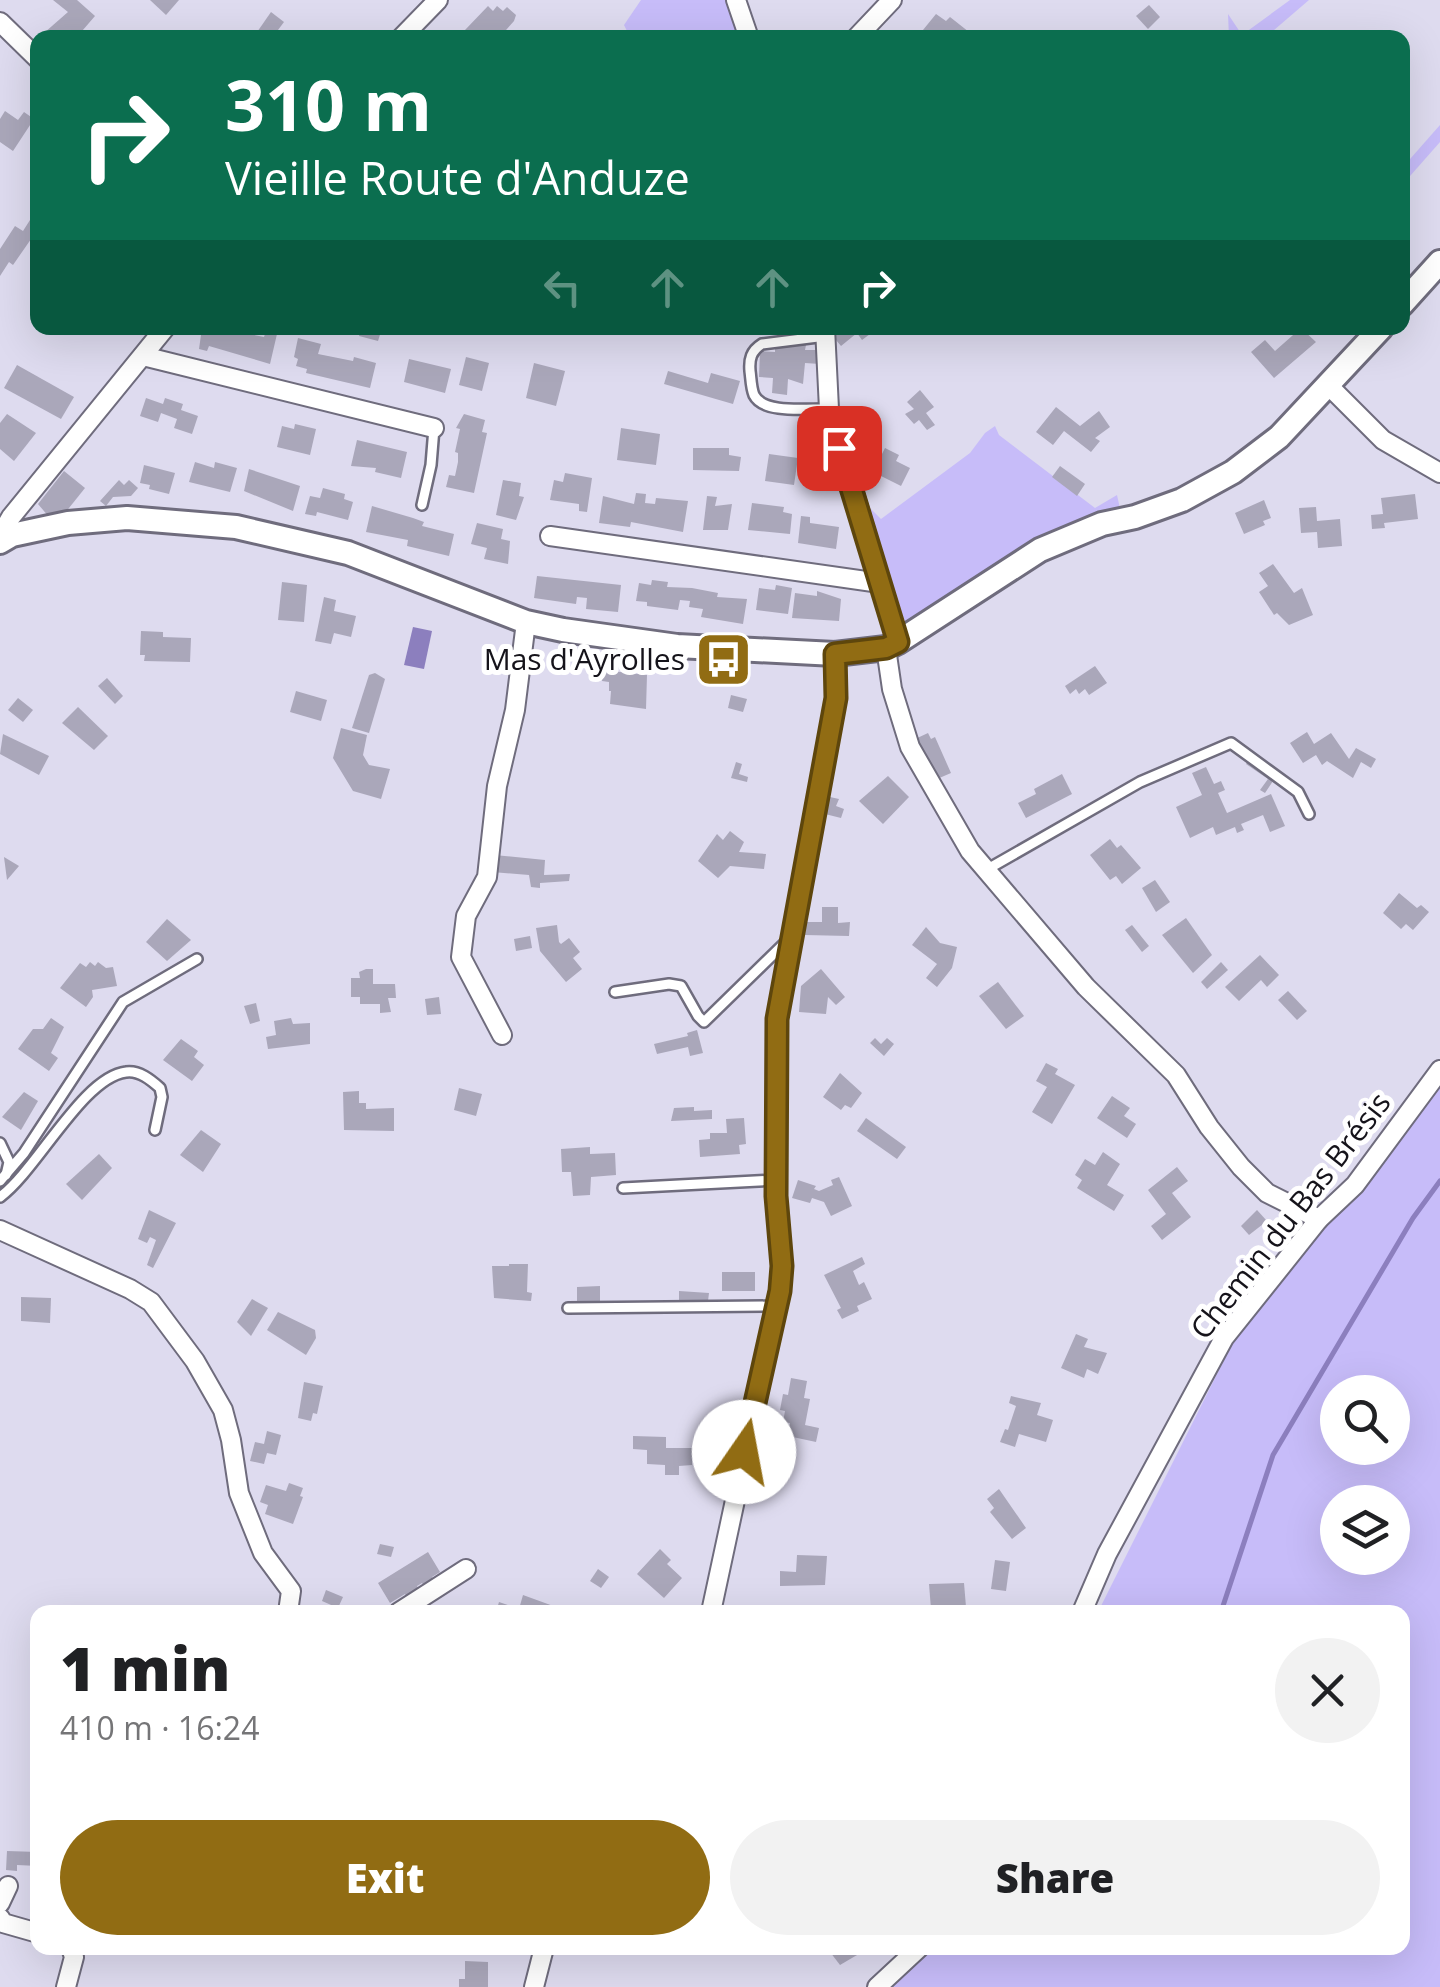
<!DOCTYPE html>
<meta charset="utf-8">
<style>
:root{--surface:#fff;--page:#f2f2f2;--text:#202124;--muted:#757577;--accent:#916c13}
body{margin:0;font-family:"Open Sans",sans-serif;background:var(--page);color:var(--text);height:100vh;display:flex;flex-direction:column;font-size:38px;white-space:nowrap}
*{box-sizing:border-box;margin:0}
p{font-size:32px;color:var(--muted)}
.icon{flex:none;width:55px;height:55px;fill:none;stroke:currentColor;stroke-width:2;stroke-linecap:round;stroke-linejoin:round}
.map{position:relative;flex:1;overflow:hidden}
.drawer{position:absolute;left:30px;top:1605px;width:1380px;height:350px;display:flex;flex-direction:column;background:var(--surface);border-radius:20px;box-shadow:0 10px 40px #0002}
.drawer>*{flex:none}
.top-card{position:absolute;left:30px;top:30px;width:1380px;height:305px;border-radius:20px;box-shadow:0 10px 40px #0002;background:#0b6e4f;color:#fff;overflow:hidden}
.buttons{position:absolute;left:1320px;top:1375px;display:grid;gap:20px}
.buttons a{display:grid;place-items:center;width:90px;height:90px;border-radius:50%;background:var(--surface);box-shadow:0 10px 40px #0002;font-size:50px}
.pin{position:absolute;display:grid;place-items:center;width:85px;height:85px;color:#fff;margin:-42px;border-radius:20px;box-shadow:0 5px 15px #0006}
.me{position:absolute;width:110px;margin:-55px;rotate:12deg;stroke-linejoin:round;filter:drop-shadow(0 0 8px #0008)}
.turn{display:flex;align-items:center;gap:35px;height:210px;padding:0 30px;font-size:45px}
.turn .icon{width:130px;height:130px;stroke-width:2.5}
.turn b{display:block;font-size:70px;line-height:85px}
.lanes{display:flex;align-items:center;height:95px;padding:0 30px;background:#0003;justify-content:center;gap:50px;direction:ltr}
.lanes .off{opacity:.35}
.round{display:grid;place-items:center;flex:none;width:105px;height:105px;border-radius:52px;background:var(--page)}
.summary{display:flex;align-items:center;justify-content:space-between;height:170px;padding:0 30px}
h1{font-size:60px;font-weight:800;line-height:75px}
.action{display:flex;gap:20px;margin-top:auto;padding:20px 30px}
.action a{flex:1;height:115px;border-radius:60px;background:var(--accent);color:#fff;font-size:40px;font-weight:800;line-height:115px;text-align:center}
.action a+a{background:var(--page);color:var(--text)}
.map>svg:first-child{display:block}
.green{fill:#c7bcf9;fill-rule:evenodd}
.water{fill:#8c7fbe}
.lines{fill:none;stroke-linecap:round;stroke-linejoin:round}
.stream{stroke:#8c7fbe;stroke-width:5}
.building{fill:#aaa7ba}
.service-casing{stroke:#6f6c7d;stroke-width:14}
.minor-casing{stroke:#6f6c7d;stroke-width:22}
.tertiary-casing{stroke:#6f6c7d;stroke-width:28}
.service{stroke:#fff;stroke-width:9}
.minor{stroke:#fff;stroke-width:18}
.tertiary{stroke:#fff;stroke-width:22}
.route-casing{stroke:#5e460c;stroke-width:25}
.route{stroke:#916c13;stroke-width:18}
.labels{text-anchor:middle;stroke-width:10;stroke-linejoin:round;paint-order:stroke}
.poi-label{font-size:30px;fill:#15131a;stroke:#fff;text-anchor:end}
.street-label{font-size:30px;fill:#15131a;stroke:#fff}
</style>
<div class="map">
<svg width="1440" height="1987" viewBox="0 0 1440 1987">
<rect width="100%" height="100%" fill="#dedbef"/>
<g class="green">
<polygon points="641,0 726,0 736,33 734,38 630,37 624,25"/>
<polygon points="1290,0 1309,0 1266,37 1229,37 1228,14 1242,35"/>
<polygon points="1440,125 1440,142 1403,184 1403,167"/>
<polygon points="995,426 999,435 1095,508 1117,495 1121,513 928,615 899,627 848,448 853,445 850,451 870,508 881,519 970,453 985,433"/>
<path d="M1440 1076V1987H892L911 1970 923 1948H1402V1612H1098L1234 1340ZM1338 1392H1392V1448H1338ZM1338 1502H1392V1558H1338Z"/>
</g>
<polygon class="water" points="413,627 432,631 424,669 404,665"/>
<g class="lines">
<polyline class="stream" points="1221,1612 1273,1455 1413,1218 1440,1181"/>
</g>
<g class="building">
<polygon points="53,0 77,0 95,16 76,38 49,38 44,33 68,12"/>
<polygon points="150,0 179,0 166,15"/>
<polygon points="1149,5 1160,17 1148,29 1136,16"/>
<polygon points="488,6 493,11 497,6 503,11 507,7 516,15 514,21 499,38 473,38 465,30"/>
<polygon points="271,12 284,22 272,38 253,38"/>
<polygon points="936,14 946,21 950,17 969,32 964,38 933,38 923,30"/>
<polygon points="5,111 18,120 24,112 34,119 13,151 0,142 0,119"/>
<polygon points="30,220 38,229 13,265 9,262 0,276 0,249 15,226 23,231"/>
<polygon points="202,328 236,328 235,331 264,337 266,331 277,334 270,364 209,346 207,351 199,349"/>
<polygon points="362,328 382,328 378,341 359,336"/>
<polygon points="833,328 878,328 862,340 857,333 841,346 831,334 836,331"/>
<polygon points="1301,328 1316,342 1274,378 1251,352 1265,340 1275,351"/>
<polygon points="298,338 321,344 318,354 353,361 354,357 376,363 370,388 306,373 307,369 296,366 298,359 294,357"/>
<polygon points="795,344 806,345 805,350 820,350 820,364 805,363 803,384 788,379 787,395 772,393 773,378 759,377 760,351 775,352 775,347"/>
<polygon points="466,357 489,363 482,391 459,385"/>
<polygon points="409,359 451,369 445,393 404,382"/>
<polygon points="534,363 565,371 556,406 526,398"/>
<polygon points="17,365 74,397 61,419 4,388"/>
<polygon points="668,371 708,383 711,373 740,381 733,404 664,384"/>
<polygon points="920,390 934,407 926,413 935,425 927,430 919,420 914,424 905,414 914,409 907,402"/>
<polygon points="146,398 163,404 165,398 183,404 181,410 198,416 192,434 174,428 177,419 161,413 158,422 140,416"/>
<polygon points="1056,407 1080,426 1099,411 1110,427 1095,438 1100,441 1091,452 1064,431 1053,445 1036,432"/>
<polygon points="7,414 36,433 14,461 0,449 0,423"/>
<polygon points="464,414 485,420 482,432 487,433 474,493 446,487 449,475 455,476 458,462 458,453 455,452 460,429 456,428"/>
<polygon points="295,424 316,429 310,455 277,447 282,426 294,429"/>
<polygon points="621,428 660,434 656,465 617,460"/>
<polygon points="357,440 407,452 401,478 375,472 376,468 351,466"/>
<polygon points="693,448 729,448 729,455 741,457 739,471 693,470"/>
<polygon points="885,448 899,455 896,461 910,468 901,486 867,469 872,459 878,462"/>
<polygon points="769,454 798,458 794,485 765,481"/>
<polygon points="195,462 214,468 215,462 237,468 230,492 189,482"/>
<polygon points="144,465 175,473 169,494 149,489 150,485 140,483"/>
<polygon points="1060,466 1085,484 1077,496 1052,477"/>
<polygon points="249,469 300,486 293,511 244,491"/>
<polygon points="64,471 85,488 65,513 49,517 38,504"/>
<polygon points="565,473 592,478 587,512 579,511 579,504 550,500 554,480 563,482"/>
<polygon points="119,480 124,485 129,480 138,488 131,496 113,497 106,506 100,501"/>
<polygon points="503,480 521,483 519,496 524,497 516,520 496,515"/>
<polygon points="323,488 345,494 344,499 353,502 348,520 317,512 316,516 305,514 310,496 320,498"/>
<polygon points="636,493 646,494 645,503 655,504 656,498 688,501 683,532 631,522 630,527 599,523 603,496 634,504"/>
<polygon points="1415,494 1418,519 1384,523 1385,528 1372,529 1371,515 1383,514 1381,498"/>
<polygon points="707,496 717,497 715,506 732,504 728,530 703,530"/>
<polygon points="1264,500 1271,518 1263,521 1265,525 1244,534 1235,513"/>
<polygon points="752,503 784,507 783,512 792,514 790,534 748,530"/>
<polygon points="372,506 413,518 424,522 422,526 454,534 449,556 407,546 408,540 366,532"/>
<polygon points="1316,507 1317,521 1340,519 1342,546 1318,548 1317,532 1301,533 1299,508"/>
<polygon points="801,516 810,517 810,523 839,527 836,549 798,543"/>
<polygon points="477,523 503,529 501,539 510,541 508,564 484,559 487,548 471,544"/>
<polygon points="1273,564 1294,593 1302,588 1313,615 1289,625 1277,613 1274,615 1259,592 1268,586 1259,573"/>
<polygon points="537,576 621,585 618,612 586,609 587,598 577,597 576,604 534,598"/>
<polygon points="652,580 668,582 667,587 692,588 718,593 717,597 747,599 743,624 701,617 703,609 689,607 690,601 680,600 678,610 647,606 647,602 636,601 639,583 651,585"/>
<polygon points="282,582 307,585 304,622 278,620"/>
<polygon points="776,585 792,588 788,614 756,610 759,588 775,590"/>
<polygon points="817,591 841,599 839,621 792,618 795,593 817,596"/>
<polygon points="324,597 336,600 334,611 356,616 351,637 334,633 331,644 315,641"/>
<polygon points="141,631 163,632 163,637 191,638 190,662 144,661 145,655 140,655"/>
<polygon points="1095,666 1107,683 1089,695 1085,689 1079,694 1076,689 1070,694 1065,686"/>
<polygon points="603,670 647,675 646,709 610,704 611,691 609,691 609,682 602,681"/>
<polygon points="375,673 385,679 369,733 352,728 369,675"/>
<polygon points="107,678 123,696 115,704 98,686"/>
<polygon points="296,691 327,700 321,721 290,712"/>
<polygon points="731,695 747,699 743,712 728,708"/>
<polygon points="18,698 33,710 23,722 8,710"/>
<polygon points="78,707 108,736 94,750 62,723"/>
<polygon points="341,728 367,735 363,755 369,765 390,769 381,799 353,791 333,758"/>
<polygon points="1307,732 1314,744 1331,733 1349,759 1356,748 1376,759 1371,768 1361,762 1353,778 1327,761 1322,765 1316,755 1303,763 1290,743"/>
<polygon points="928,733 931,739 935,737 951,773 937,779 913,740"/>
<polygon points="3,734 49,756 39,775 0,754"/>
<polygon points="1249,759 1275,778 1265,793 1260,790 1268,779 1246,764"/>
<polygon points="736,762 742,764 739,774 748,777 747,782 731,778"/>
<polygon points="1206,767 1214,784 1221,781 1225,790 1218,793 1227,813 1271,794 1285,826 1270,832 1263,815 1241,824 1244,830 1237,833 1235,827 1216,835 1213,827 1190,838 1176,807 1202,795 1192,773"/>
<polygon points="1062,774 1072,794 1026,818 1018,803 1036,794 1034,789"/>
<polygon points="888,776 909,797 883,824 859,801"/>
<polygon points="830,797 839,799 836,806 844,809 841,818 825,814"/>
<polygon points="730,831 744,842 739,852 766,854 764,869 730,866 718,878 698,861 717,834 723,840"/>
<polygon points="1110,839 1117,848 1121,845 1141,868 1122,884 1116,876 1110,880 1090,855"/>
<polygon points="494,855 545,860 544,875 570,874 569,881 540,883 540,888 531,887 529,875 492,872"/>
<polygon points="4,857 19,866 7,880"/>
<polygon points="1155,880 1170,902 1156,912 1142,888"/>
<polygon points="1399,893 1417,908 1421,905 1429,912 1413,930 1406,924 1401,929 1383,913"/>
<polygon points="822,907 838,907 838,923 850,922 849,936 805,935 805,922 822,922"/>
<polygon points="1186,918 1212,955 1193,973 1162,935"/>
<polygon points="167,919 191,940 167,961 146,942"/>
<polygon points="557,925 559,942 561,944 569,938 580,952 573,958 582,969 566,982 540,951 536,928"/>
<polygon points="1132,925 1149,946 1142,952 1125,930"/>
<polygon points="926,927 940,943 957,947 952,968 937,987 926,978 937,964 912,945"/>
<polygon points="530,936 532,948 516,951 514,939"/>
<polygon points="1260,955 1279,975 1267,987 1261,980 1239,1001 1225,987"/>
<polygon points="90,962 95,966 98,962 106,968 113,967 117,986 92,990 93,997 86,1007 60,988 80,963 86,967"/>
<polygon points="1221,962 1228,970 1207,989 1201,982"/>
<polygon points="366,969 373,969 373,984 395,984 396,998 388,998 391,1012 380,1013 380,1004 360,1004 360,997 351,997 351,978 360,978 359,972"/>
<polygon points="821,969 845,997 836,1005 828,997 826,1014 799,1012 801,986"/>
<polygon points="998,982 1024,1016 1006,1029 979,996"/>
<polygon points="1288,991 1307,1011 1297,1020 1278,1000"/>
<polygon points="439,997 441,1014 427,1015 425,999"/>
<polygon points="256,1003 260,1021 250,1024 244,1006"/>
<polygon points="51,1018 64,1027 51,1053 58,1058 49,1071 18,1049 33,1029 43,1029"/>
<polygon points="291,1018 293,1024 310,1023 310,1044 268,1049 266,1037 276,1035 274,1021"/>
<polygon points="697,1030 703,1053 690,1056 688,1047 657,1054 654,1044 688,1036 687,1033"/>
<polygon points="875,1038 881,1044 887,1038 894,1044 884,1056 870,1043"/>
<polygon points="181,1039 198,1051 194,1057 204,1065 192,1081 163,1060"/>
<polygon points="1046,1063 1058,1069 1055,1074 1075,1085 1052,1124 1032,1112 1047,1087 1036,1081"/>
<polygon points="840,1073 862,1093 851,1108 845,1105 841,1110 823,1097"/>
<polygon points="459,1088 482,1094 476,1116 454,1110"/>
<polygon points="359,1091 359,1103 366,1103 366,1109 394,1108 394,1131 344,1130 343,1092"/>
<polygon points="24,1092 38,1101 21,1130 2,1117"/>
<polygon points="1112,1096 1130,1108 1124,1116 1136,1124 1127,1138 1097,1118"/>
<polygon points="694,1107 694,1111 712,1110 712,1119 671,1121 674,1108"/>
<polygon points="744,1118 746,1144 739,1145 740,1154 700,1157 699,1140 710,1139 710,1133 727,1133 726,1119"/>
<polygon points="866,1118 906,1147 897,1159 857,1131"/>
<polygon points="201,1130 221,1144 203,1172 180,1155"/>
<polygon points="590,1147 590,1154 615,1153 616,1175 591,1177 590,1195 573,1196 571,1172 562,1172 561,1149"/>
<polygon points="1103,1152 1120,1164 1107,1185 1124,1195 1114,1211 1077,1188 1082,1180 1075,1175 1085,1159 1095,1165"/>
<polygon points="99,1154 112,1168 82,1200 66,1184"/>
<polygon points="1177,1167 1188,1181 1172,1193 1191,1217 1162,1240 1151,1226 1166,1214 1148,1190"/>
<polygon points="839,1177 852,1206 831,1216 824,1202 812,1198 810,1203 792,1198 798,1180 816,1186 814,1189 819,1191 833,1185 831,1180"/>
<polygon points="149,1210 176,1223 153,1268 147,1265 156,1240 150,1237 147,1243 138,1239"/>
<polygon points="1257,1210 1267,1221 1249,1235 1241,1226"/>
<polygon points="862,1257 865,1264 853,1271 859,1285 864,1282 872,1299 857,1306 859,1311 842,1319 837,1310 841,1308 824,1275"/>
<polygon points="509,1264 528,1264 527,1292 532,1293 531,1301 494,1298 492,1266 509,1266"/>
<rect x="722" y="1272" width="33" height="19"/>
<polygon points="600,1286 600,1301 577,1301 577,1287"/>
<polygon points="679,1291 709,1293 708,1301 679,1300"/>
<polygon points="21,1297 51,1298 50,1323 21,1321"/>
<polygon points="252,1299 268,1308 251,1336 237,1322"/>
<polygon points="278,1312 315,1330 316,1338 306,1355 267,1330"/>
<polygon points="1076,1334 1088,1339 1084,1347 1107,1353 1098,1374 1087,1369 1084,1378 1061,1368"/>
<polygon points="791,1378 807,1381 804,1398 810,1399 805,1425 819,1428 816,1442 788,1436 790,1423 783,1422 785,1411 780,1410 783,1394 788,1395"/>
<polygon points="304,1382 323,1386 317,1414 313,1413 311,1421 298,1418"/>
<polygon points="1011,1396 1041,1403 1037,1415 1053,1420 1046,1442 1019,1434 1015,1447 1000,1442 1005,1429 1008,1430 1016,1406 1009,1403"/>
<polygon points="267,1431 281,1435 276,1455 267,1453 264,1464 250,1461 255,1442 264,1444"/>
<polygon points="633,1436 666,1437 666,1448 692,1448 692,1465 679,1466 679,1475 665,1475 665,1465 647,1464 647,1450 633,1449"/>
<polygon points="289,1483 303,1488 300,1496 303,1497 293,1524 265,1514 268,1505 260,1502 266,1485 286,1491"/>
<polygon points="999,1489 1026,1528 1012,1539 990,1512 994,1508 987,1499"/>
<polygon points="380,1544 394,1547 391,1557 377,1554"/>
<polygon points="660,1549 671,1560 667,1564 682,1578 664,1598 637,1574"/>
<polygon points="428,1552 440,1572 432,1577 436,1584 426,1590 422,1583 417,1586 421,1594 409,1601 405,1594 390,1603 378,1583"/>
<polygon points="797,1555 827,1556 825,1585 780,1586 780,1571 796,1572"/>
<polygon points="995,1560 1010,1562 1006,1591 991,1589"/>
<polygon points="598,1569 609,1577 601,1588 590,1581"/>
<polygon points="964,1583 966,1607 931,1609 929,1584"/>
<polygon points="326,1590 343,1597 338,1608 322,1601"/>
<polygon points="523,1595 556,1607 554,1612 496,1612 499,1602 519,1609"/>
<polygon points="7,1851 38,1852 38,1866 17,1865 17,1871 6,1870"/>
<polygon points="827,1948 869,1948 840,1965"/>
<polygon points="465,1961 488,1962 488,1987 459,1987 459,1979 465,1979"/>
</g>
<g class="lines">
<defs>
<g id="service">
<path d="M826 336 762 344C751 351 749 359 750 371 751 378 751 388 754 395 764 415 810 408 829 409"/>
<polyline points="422,505 431,465 434,428"/>
<polyline points="986,870 1140,782 1231,743 1298,792 1309,814"/>
<polyline points="615,992 669,984 681,986 698,1016 704,1022 790,938"/>
<polyline points="0,1143 9,1162 6,1175"/>
<polyline points="0,1181 24,1153 123,1002 197,959"/>
<polyline points="623,1188 776,1180"/>
<path d="M0 1197C37 1170 83 1077 126 1072 139 1070 151 1080 160 1088L162 1097 155 1130"/>
<polyline points="568,1308 776,1306"/>
</g>
<g id="minor">
<polyline points="736,0 749,38"/>
<polyline points="0,22 38,59"/>
<polyline points="401,38 438,0"/>
<polyline points="856,38 892,0"/>
<polyline points="825,328 829,409 898,642"/>
<polyline points="143,356 434,428"/>
<polyline points="1328,385 1383,440 1440,473"/>
<polyline points="550,536 880,583"/>
<polyline points="3,539 3,531 11,517 165,328"/>
<polyline points="886,648 892,689 910,747 970,851 1086,987 1176,1075 1209,1127 1241,1167 1267,1193 1319,1219"/>
<polyline points="502,1035 461,957 466,916 487,877 497,786 515,710 526,622"/>
<polyline points="0,1230 130,1289 151,1302 195,1361 223,1410 231,1440 239,1493 263,1553 291,1591 288,1612"/>
<polyline points="399,1612 466,1569"/>
<polyline points="711,1612 780,1291 782,1266 776,1196 777,1019 836,699 835,654"/>
<polyline points="1082,1612 1107,1554 1224,1338 1319,1219 1355,1185 1440,1070"/>
<polyline points="0,1903 8,1886"/>
<polyline points="0,1918 3,1923 38,1933"/>
<polyline points="66,1987 74,1957 71,1948"/>
<polyline points="534,1987 544,1948"/>
<polyline points="877,1987 919,1948"/>
</g>
<g id="tertiary">
<polyline points="1402,304 1440,262"/>
<polyline points="0,542 12,535 68,523 127,518 236,527 348,553 526,622 563,630 677,646 835,654 886,648 898,642 1040,550 1102,524 1135,517 1182,500 1233,472 1279,437 1381,328"/>
</g>
</defs>
<use href="#service" class="service-casing"/>
<use href="#minor" class="minor-casing"/>
<use href="#tertiary" class="tertiary-casing"/>
<use href="#service" class="service"/>
<use href="#minor" class="minor"/>
<use href="#tertiary" class="tertiary"/>
</g>
<g class="lines">
<defs>
<polyline id="route" points="744,1452 780,1291 782,1266 776,1196 777,1019 836,698 835,654 886,648 898,642 839,448"/>
</defs>
<use href="#route" class="route-casing"/>
<use href="#route" class="route"/>
</g>
<defs>
<symbol id="bus-square" viewBox="-11 -11 22 22"><rect x="-9" y="-9" width="18" height="18" rx="4" fill="#916c13" stroke="#fff"/><path d="M-5-6H5V4H4V6H2V4H-2V6H-4V4H-5ZM-3.5-4V0h7V-4ZM-3.5 1.2v1.5H-2V1.2ZM2 1.2v1.5H3.5V1.2Z" fill="#fff"/></symbol>
</defs>
<g fill-rule="evenodd">
<use href="#bus-square" x="692" y="628" width="63" height="63"/>
</g>
<g class="labels">
<g class="poi-label">
<text x="685" y="670">Mas d'Ayrolles</text>
</g>
<g class="street-label">
<text transform="translate(1291 1216) rotate(-52)" y="10">Chemin du Bas Brésis</text>
</g>
</g>
</svg>
<div class="buttons">
<a><svg class="icon" aria-label="search" viewBox="0 0 24 24"><circle cx="10" cy="10" r="6"/><path d="M15 15l6 6"/></svg></a>
<a><svg class="icon" aria-label="layers" viewBox="0 0 24 24"><path d="M12 4l9 5-9 5-9-5zM3 14l9 5 9-5"/></svg></a>
</div>
<div class="pin" style="left:839px;top:448px;background:#d93025"><svg class="icon" aria-label="arrive" viewBox="0 0 24 24"><path d="M6 21V4h12l-3 4 3 4H6"/></svg></div>
<svg class="me" style="left:744px;top:1452px" viewBox="-20 -20 40 40"><circle r="19" fill="#fff"/><path d="M0-13L10 11 0 6-10 11z" fill="#916c13"/></svg>
<div class="top-card">
<div class="turn"><svg class="icon" aria-label="right" viewBox="0 0 24 24"><path d="M7 20v-9h11M14 6l5 5-5 5"/></svg><div><b>310 m</b>Vieille Route d'Anduze</div></div>
<div class="lanes"><svg class="icon off" aria-label="left" viewBox="0 0 24 24"><path d="M17 20v-9H6M10 6l-5 5 5 5"/></svg><svg class="icon off" aria-label="ahead" viewBox="0 0 24 24"><path d="M12 20V5M6 11l6-6 6 6"/></svg><svg class="icon off" aria-label="ahead" viewBox="0 0 24 24"><path d="M12 20V5M6 11l6-6 6 6"/></svg><svg class="icon" aria-label="right" viewBox="0 0 24 24"><path d="M7 20v-9h11M14 6l5 5-5 5"/></svg></div>
</div>
<section class="drawer">
<div class="summary"><div><h1>1 min</h1><p>410 m · 16:24</p></div><a class="round"><svg class="icon" aria-label="close" viewBox="0 0 24 24"><path d="M6 6l12 12M18 6L6 18"/></svg></a></div>
<div class="action"><a>Exit</a><a>Share</a></div>
</section>
</div>
